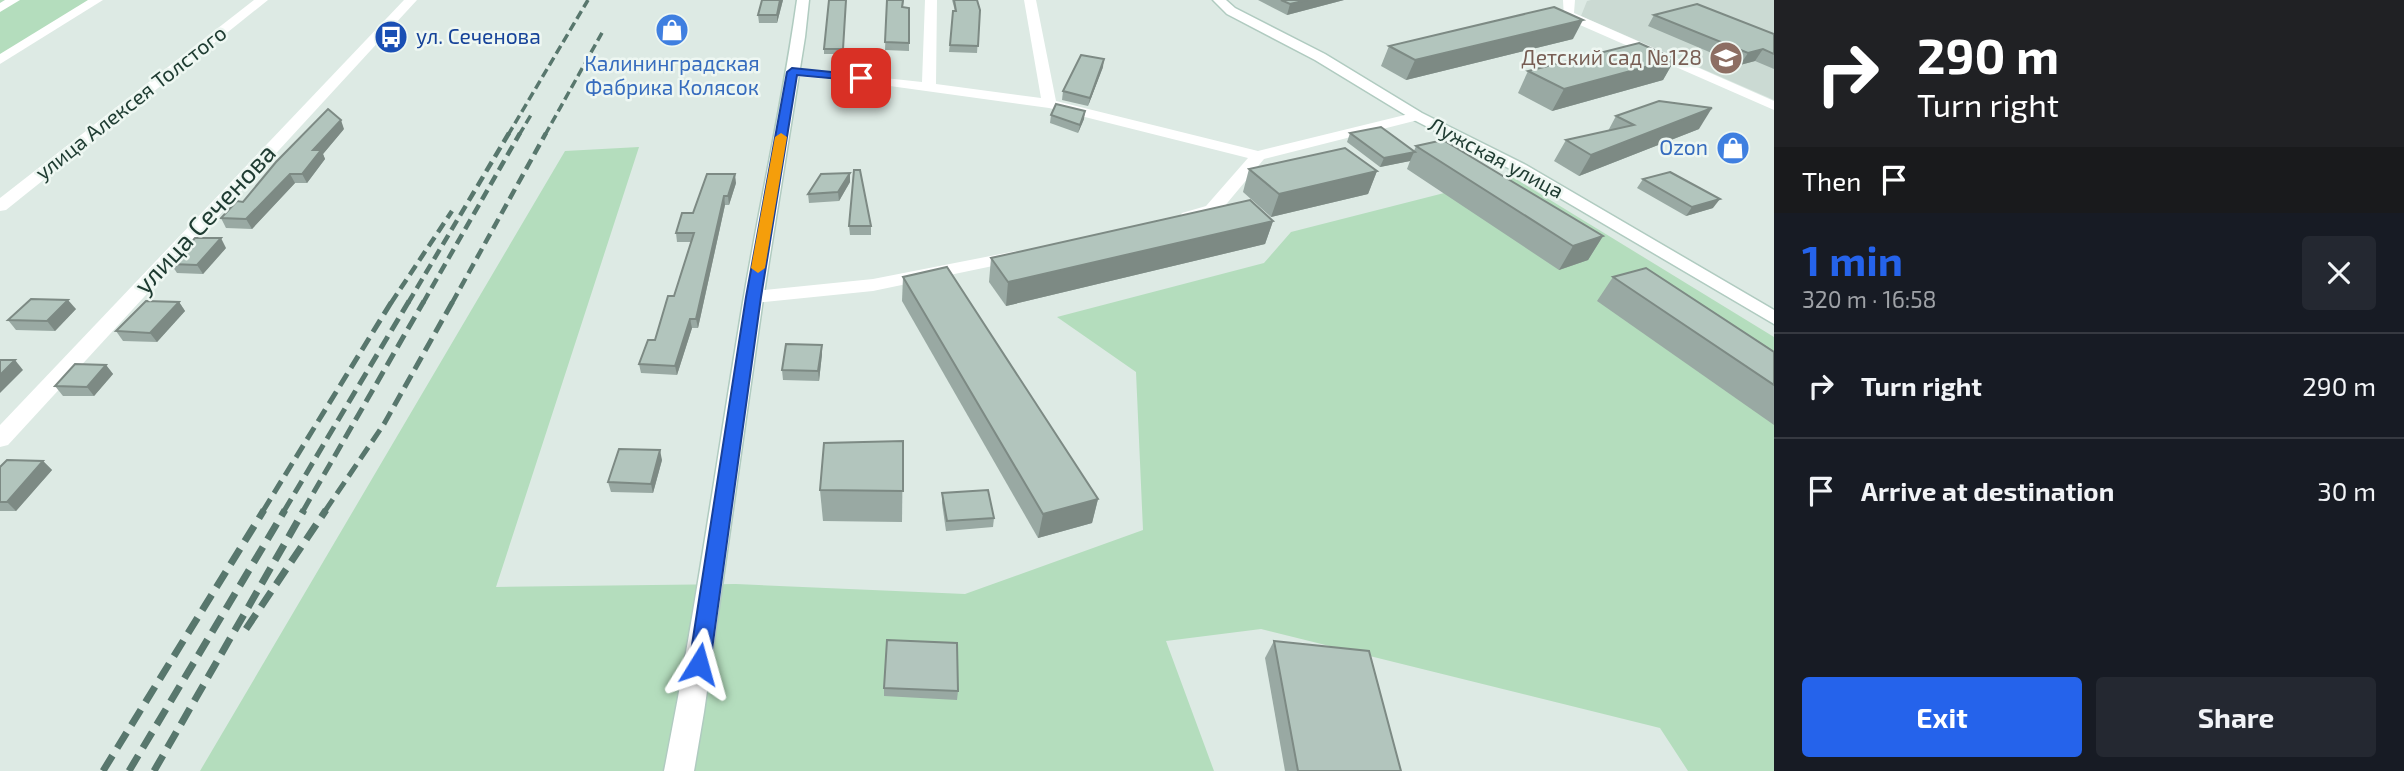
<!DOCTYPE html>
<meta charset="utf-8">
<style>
:root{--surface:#171b24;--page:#242831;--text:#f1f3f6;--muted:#9ea1a6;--line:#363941;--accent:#2563eb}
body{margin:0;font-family:"Exo 2",sans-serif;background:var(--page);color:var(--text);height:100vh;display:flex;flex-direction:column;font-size:26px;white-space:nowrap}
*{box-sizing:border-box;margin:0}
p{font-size:23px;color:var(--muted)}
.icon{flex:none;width:38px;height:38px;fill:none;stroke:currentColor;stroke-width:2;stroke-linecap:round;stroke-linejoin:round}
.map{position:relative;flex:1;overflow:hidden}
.sheet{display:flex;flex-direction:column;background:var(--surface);width:630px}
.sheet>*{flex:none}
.hud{background:#202124;color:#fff;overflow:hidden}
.pin{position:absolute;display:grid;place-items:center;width:60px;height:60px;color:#fff;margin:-30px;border-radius:14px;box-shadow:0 4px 10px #0006}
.me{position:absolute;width:77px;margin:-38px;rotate:8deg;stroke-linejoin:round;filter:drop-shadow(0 0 5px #0008)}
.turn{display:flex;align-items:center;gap:24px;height:147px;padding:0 28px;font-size:32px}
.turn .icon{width:91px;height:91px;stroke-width:2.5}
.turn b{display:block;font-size:49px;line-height:60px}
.then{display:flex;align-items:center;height:66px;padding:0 28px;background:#0003;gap:14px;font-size:26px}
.round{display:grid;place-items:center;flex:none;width:74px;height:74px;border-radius:7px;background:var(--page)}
.headline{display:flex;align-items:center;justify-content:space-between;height:119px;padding:0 28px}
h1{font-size:42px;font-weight:700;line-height:52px;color:var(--accent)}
.cta{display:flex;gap:14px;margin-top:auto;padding:14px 28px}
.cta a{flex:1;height:80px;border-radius:7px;background:var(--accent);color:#fff;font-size:28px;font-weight:700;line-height:80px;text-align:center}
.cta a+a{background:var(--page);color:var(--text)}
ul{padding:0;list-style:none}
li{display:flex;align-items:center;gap:21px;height:105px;padding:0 28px;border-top:2px solid var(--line)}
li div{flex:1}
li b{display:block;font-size:26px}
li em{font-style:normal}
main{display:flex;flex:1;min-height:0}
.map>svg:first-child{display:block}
.built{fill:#cbdad3}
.green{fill:#b4ddbd}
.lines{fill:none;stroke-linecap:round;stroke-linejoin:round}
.secondary-casing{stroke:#b0cbc0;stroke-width:3}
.street{fill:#fff;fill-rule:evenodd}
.secondary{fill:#fff;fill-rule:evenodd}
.rail-far3{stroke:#58776d;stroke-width:3.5;stroke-dasharray:9 4.5;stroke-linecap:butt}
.rail-far2{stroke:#58776d;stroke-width:4.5;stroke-dasharray:11 6;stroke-linecap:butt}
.rail-far1{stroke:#58776d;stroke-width:5;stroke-dasharray:14 7;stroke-linecap:butt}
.rail{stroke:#58776d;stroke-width:7;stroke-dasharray:18 9;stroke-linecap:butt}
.wall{fill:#99a9a3}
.shaded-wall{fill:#7d8a84}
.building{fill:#b2c5bd;stroke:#7d8a84;stroke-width:2}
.route{fill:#2563eb;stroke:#184099;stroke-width:2}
.slow{fill:#f59e0b}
.labels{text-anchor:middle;stroke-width:5;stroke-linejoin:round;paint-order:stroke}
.far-transit-label{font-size:21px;fill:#164399;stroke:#eef7f2;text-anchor:start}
.far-education-label{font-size:21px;fill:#785e54;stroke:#eef7f2;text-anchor:end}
.far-shop-label{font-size:21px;fill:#366cbe;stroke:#eef7f2}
.far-street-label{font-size:21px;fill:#1e3b31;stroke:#eef7f2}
.street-label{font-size:26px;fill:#1e3b31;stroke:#eef7f2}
</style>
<main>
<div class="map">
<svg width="1774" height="771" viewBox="0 0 1774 771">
<rect width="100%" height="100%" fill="#ddeae4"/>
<polygon class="built" points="1591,0 1774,0 1774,100 1581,16 1587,1"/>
<g class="green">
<polygon points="0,0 89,0 0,55"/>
<polygon points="639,147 496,587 736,584 965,594 1143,530 1136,372 1057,317 1264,263 1291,232 1511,176 1774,337 1774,771 1688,771 1660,728 1261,629 1166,641 1214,771 200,771 565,151"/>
</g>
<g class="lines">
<defs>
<g id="secondary">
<path d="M797 0H809L805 37 763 299 704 712 694 771H664C695 615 717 458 743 302 760 201 783 101 797 0Z"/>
<polygon points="1213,0 1226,0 1235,8 1325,54 1422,113 1526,165 1774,310 1774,324 1514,171 1412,119 1315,60 1227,14"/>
</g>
</defs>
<use href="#secondary" class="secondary-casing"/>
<g class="street">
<polygon points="5,0 20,0 0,12 0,3"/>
<polygon points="88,0 103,0 0,64 0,54"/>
<polygon points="254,0 268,0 6,210 0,211 0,198"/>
<polygon points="404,0 417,0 8,445 0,447 0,425"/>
<polygon points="925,0 937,0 936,84 1041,98 1024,0 1036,0 1056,101 1258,151 1417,112 1424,116 1422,119 1264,159 1218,214 1188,222 1182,221 1179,217 1182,213 1206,206 1248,158 1049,108 861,82 792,76 785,72 792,68 922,82"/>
<polygon points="1563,0 1575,0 1574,13 1774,101 1774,110 1564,18"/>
<polygon points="1016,251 1025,256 1022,260 873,291 754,303 745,297 754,291 873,279"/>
</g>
<use href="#secondary" class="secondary"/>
<g class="rail-far3">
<polyline points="508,135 588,0"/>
<polyline points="519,135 531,115"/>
<polyline points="545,135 603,31"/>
</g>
<g class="rail-far2">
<polyline points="391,303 452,211"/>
<polyline points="408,303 509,133"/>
<polyline points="423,303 520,133"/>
<polyline points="452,303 546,133"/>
</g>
<g class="rail-far1">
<polyline points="263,511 392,301"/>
<polyline points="284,511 409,301"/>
<polyline points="303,511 424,301"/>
<polyline points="325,511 384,424 453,301"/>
</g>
<g class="rail">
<polyline points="246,629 326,510"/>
<polyline points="103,771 264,510"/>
<polyline points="129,771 285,510"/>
<polyline points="154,771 304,510"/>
</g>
</g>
<g class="wall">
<polygon points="783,0 777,23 759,23 758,15"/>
<polygon points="846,0 843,54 824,54 824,49"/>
<polygon points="887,0 904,0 903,7 909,8 909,51 885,50"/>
<polygon points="952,0 977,0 980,10 977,53 949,52 953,11 955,11"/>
<polygon points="1258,0 1344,0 1287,15"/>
<polygon points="1654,15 1774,34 1774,69 1755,61 1740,65 1648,26"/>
<polygon points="1573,39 1406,80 1381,66 1389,46"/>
<polygon points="1675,59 1663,80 1552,111 1518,93 1528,71"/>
<polygon points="1103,67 1088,106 1062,100 1063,91"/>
<polygon points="1051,115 1084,119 1078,133 1050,123"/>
<polygon points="1616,116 1699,129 1579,176 1554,161 1566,140 1608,131"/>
<polygon points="344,129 323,154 325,159 307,183 295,183 252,229 226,228 221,218"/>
<polygon points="1350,133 1414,151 1416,146 1603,236 1588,260 1559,270 1407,169 1410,161 1380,167 1347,142"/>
<polygon points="1249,169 1377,171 1368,194 1271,217 1243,192"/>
<polygon points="1643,179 1713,208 1686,216 1637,188"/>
<polygon points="850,182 839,201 809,203 808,194"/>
<polygon points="736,183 729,205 725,205 698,328 692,328 677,375 641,373 639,364 655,340 674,296 692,242 677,242 676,233 693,213"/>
<polygon points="1273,221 1265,244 1006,306 989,282 991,258"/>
<polygon points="849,226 871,226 871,235 850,235"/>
<polygon points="226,248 203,274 177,273 171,264"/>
<polygon points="903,277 1098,499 1092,523 1038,538 902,301"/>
<polygon points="1613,277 1774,352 1774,425 1597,301"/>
<polygon points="179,302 185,311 157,342 123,341 116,331"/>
<polygon points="76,309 55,331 16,330 8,320"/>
<polygon points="822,354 819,381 783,380 782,370"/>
<polygon points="106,365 113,374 94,396 63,396 55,386"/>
<polygon points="903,441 902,522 823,521 820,490"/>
<polygon points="662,460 653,493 611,492 608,482"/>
<polygon points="43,461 52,470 16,511 0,511 0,467"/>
<polygon points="942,493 994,518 993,527 946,531 942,503"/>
<polygon points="1274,641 1401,771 1285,771 1265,658"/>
<polygon points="884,688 958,691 957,700 884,696"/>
</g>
<g class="shaded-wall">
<polygon points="780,0 783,0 777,23 777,15"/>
<polygon points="1307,0 1344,0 1287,15 1290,4"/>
<polygon points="1583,20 1573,39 1406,80 1415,60"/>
<polygon points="1763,49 1755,61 1740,65 1748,53"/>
<polygon points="1104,59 1103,67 1088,106 1090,98"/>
<polygon points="1675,59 1663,80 1552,111 1564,89"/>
<polygon points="1712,108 1699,129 1579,176 1591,155"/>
<polygon points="1085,111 1084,119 1078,133 1080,125"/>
<polygon points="341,120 344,129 323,154 325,159 307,183 302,174 313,150"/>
<polygon points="1414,152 1410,161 1380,167 1384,158"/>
<polygon points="1377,171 1368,194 1271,217 1279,194"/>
<polygon points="850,173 850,182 839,201 838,192"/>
<polygon points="290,174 295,183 252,229 246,219"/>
<polygon points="735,174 736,183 729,205 728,196"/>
<polygon points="724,196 725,205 698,328 696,319"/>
<polygon points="1720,199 1713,208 1686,216 1692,207"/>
<polygon points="1273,221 1265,244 1006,306 1008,282"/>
<polygon points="1603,236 1588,260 1559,270 1573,246"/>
<polygon points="221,238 226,248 203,274 197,265"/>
<polygon points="68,300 76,309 55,331 47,321"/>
<polygon points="179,302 185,311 157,342 150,333"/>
<polygon points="690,319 692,328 677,375 675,366"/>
<polygon points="822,345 822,354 819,381 818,371"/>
<polygon points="15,360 23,370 0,393 0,375"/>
<polygon points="106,365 113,374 94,396 87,387"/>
<polygon points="660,450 662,460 653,493 651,484"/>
<polygon points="43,461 52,470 16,511 7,502"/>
<polygon points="1098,499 1092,523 1038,538 1043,514"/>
</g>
<g class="building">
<polygon points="762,0 780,0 777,15 758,15"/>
<polygon points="829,0 846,0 843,49 824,49"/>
<polygon points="887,0 903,0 902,7 909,8 909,43 885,42"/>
<polygon points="954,0 977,0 980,10 978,46 950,45 953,11 956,11"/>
<polygon points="1281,0 1307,0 1290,4"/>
<polygon points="1697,4 1774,34 1774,54 1763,49 1748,53 1654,15"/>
<polygon points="1554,7 1583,20 1415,60 1389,46"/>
<polygon points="1639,43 1675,59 1564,89 1528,71"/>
<polygon points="1081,55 1104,59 1090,98 1063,91"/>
<polygon points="1659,101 1712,108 1591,155 1566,140 1634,125 1616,116"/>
<polygon points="1056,104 1085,111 1080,125 1051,115"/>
<polygon points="328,109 341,120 313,150 321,150 302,174 290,174 246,219 221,218 237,201 243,202 276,162"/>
<polygon points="1381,127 1415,152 1384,158 1350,133"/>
<polygon points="1443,140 1603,236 1573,246 1416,146"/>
<polygon points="1345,148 1377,171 1279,194 1249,169"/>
<polygon points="854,170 860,170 871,226 849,226"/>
<polygon points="1670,172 1720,199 1692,207 1643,179"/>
<polygon points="850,173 838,192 808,194 821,174"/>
<polygon points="707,174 735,174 728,196 724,196 696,319 690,319 675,366 639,364 648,340 655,340 668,296 674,296 694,233 676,233 682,213 693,213"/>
<polygon points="1250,200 1273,221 1008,282 991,258"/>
<polygon points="195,238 221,238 197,265 171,264"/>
<polygon points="947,267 1098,499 1043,514 903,277"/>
<polygon points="1646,268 1774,352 1774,385 1613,277"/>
<polygon points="31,299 68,300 47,321 8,320"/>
<polygon points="146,301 179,302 150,333 116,331"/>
<polygon points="786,344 822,345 818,371 782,370"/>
<polygon points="0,360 15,360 0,375"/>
<polygon points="75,364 106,365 87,387 55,386"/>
<polygon points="903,441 903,491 820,490 824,443"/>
<polygon points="619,449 660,450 651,484 608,482"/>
<polygon points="7,460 43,461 7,502 0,502 0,467"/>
<polygon points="988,490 994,518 947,521 942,493"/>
<polygon points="887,640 957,643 958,691 884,688"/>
<polygon points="1274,641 1369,651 1401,771 1298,771"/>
</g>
<polygon class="route" points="792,68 861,75 866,78 861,81 797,75 761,297 710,664 707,670 699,673 692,670 689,664 746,297 787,72"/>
<polygon class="slow" points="781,133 787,137 765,268 758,273 751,268 775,137"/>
<defs>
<symbol id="shop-disc" viewBox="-11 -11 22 22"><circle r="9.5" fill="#3f7fe0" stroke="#eef7f2"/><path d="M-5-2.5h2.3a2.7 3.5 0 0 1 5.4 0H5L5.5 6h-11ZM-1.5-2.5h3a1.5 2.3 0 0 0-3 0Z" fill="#fff"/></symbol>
<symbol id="bus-disc" viewBox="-11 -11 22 22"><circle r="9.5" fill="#1a4fb4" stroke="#eef7f2"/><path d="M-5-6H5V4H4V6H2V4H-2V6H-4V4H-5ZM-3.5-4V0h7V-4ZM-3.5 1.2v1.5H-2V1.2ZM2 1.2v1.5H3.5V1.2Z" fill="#fff"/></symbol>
<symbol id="school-disc" viewBox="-11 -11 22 22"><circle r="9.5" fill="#8d6e63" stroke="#eef7f2"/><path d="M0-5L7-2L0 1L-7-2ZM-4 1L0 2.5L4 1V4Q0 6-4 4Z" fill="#fff"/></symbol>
</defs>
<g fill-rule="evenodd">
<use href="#shop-disc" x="653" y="11" width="38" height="38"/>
<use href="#bus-disc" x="372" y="18" width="38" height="38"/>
<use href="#school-disc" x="1707" y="39" width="38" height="38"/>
<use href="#shop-disc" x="1714" y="129" width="38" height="38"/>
</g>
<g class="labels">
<g class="far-transit-label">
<text x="416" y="44">ул. Сеченова</text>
</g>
<g class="far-education-label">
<text x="1702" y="65">Детский сад №128</text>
</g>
<g class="far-shop-label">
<text x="672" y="71">Калининградская<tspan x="672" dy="24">Фабрика Колясок</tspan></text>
<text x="1708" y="155" text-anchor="end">Ozon</text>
</g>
<g class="far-street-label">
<text transform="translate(131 103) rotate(-38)" y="7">улица Алексея Толстого</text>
<text transform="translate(1496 158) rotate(28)" y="7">Лужская улица</text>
</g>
<g class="street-label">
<text transform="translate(205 219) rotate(-47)" y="9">улица Сеченова</text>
</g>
</g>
</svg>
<div class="pin" style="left:861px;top:78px;background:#d93025"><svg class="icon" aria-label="arrive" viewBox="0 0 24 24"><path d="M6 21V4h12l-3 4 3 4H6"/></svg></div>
<svg class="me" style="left:699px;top:664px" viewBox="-20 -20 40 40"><path d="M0-17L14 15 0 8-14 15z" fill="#2563eb" stroke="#fff" stroke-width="4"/></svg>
</div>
<section class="sheet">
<div class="hud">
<div class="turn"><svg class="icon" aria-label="right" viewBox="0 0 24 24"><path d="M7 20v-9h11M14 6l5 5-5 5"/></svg><div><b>290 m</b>Turn right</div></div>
<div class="then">Then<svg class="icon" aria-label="arrive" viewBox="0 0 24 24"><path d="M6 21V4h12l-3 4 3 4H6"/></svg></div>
</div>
<div class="headline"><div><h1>1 min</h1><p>320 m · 16:58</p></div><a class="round"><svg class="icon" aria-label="close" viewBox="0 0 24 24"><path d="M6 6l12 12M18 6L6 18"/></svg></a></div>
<ul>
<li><svg class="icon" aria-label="right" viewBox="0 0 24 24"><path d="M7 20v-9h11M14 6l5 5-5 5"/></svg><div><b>Turn right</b></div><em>290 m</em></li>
<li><svg class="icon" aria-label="arrive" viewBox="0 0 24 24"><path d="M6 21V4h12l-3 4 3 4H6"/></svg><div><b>Arrive at destination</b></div><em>30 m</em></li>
</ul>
<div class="cta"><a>Exit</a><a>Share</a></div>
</section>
</main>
